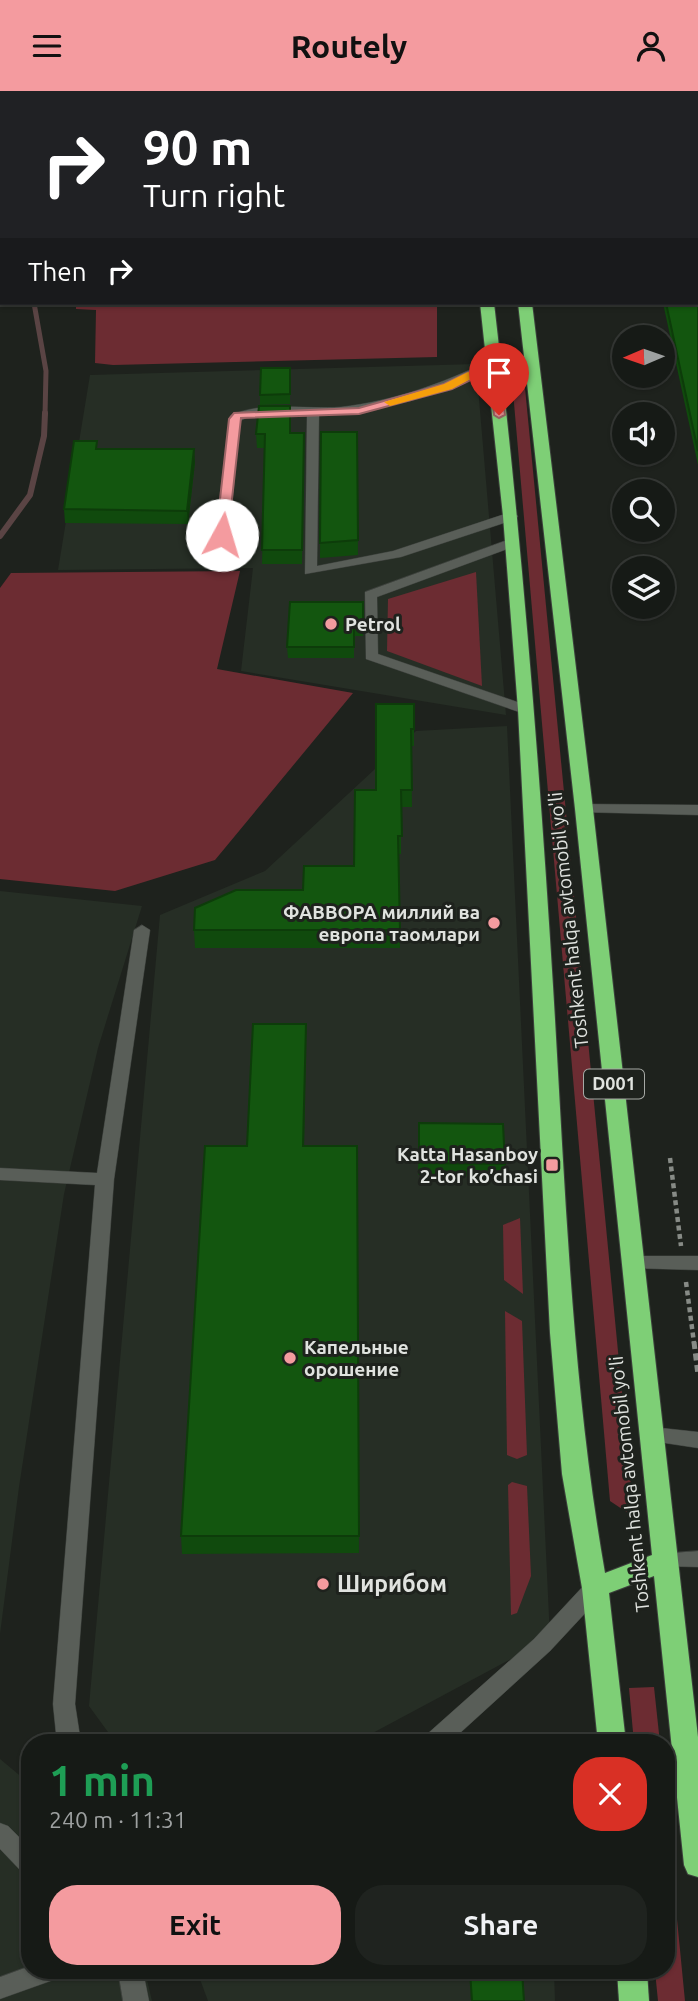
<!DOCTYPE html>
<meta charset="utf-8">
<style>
:root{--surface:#161a16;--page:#1f231f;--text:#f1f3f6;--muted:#9ea1a1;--line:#353835;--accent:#f49b9f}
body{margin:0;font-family:Ubuntu,sans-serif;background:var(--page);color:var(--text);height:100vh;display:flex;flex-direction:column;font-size:26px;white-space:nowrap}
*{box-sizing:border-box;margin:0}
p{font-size:23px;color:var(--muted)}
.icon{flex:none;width:38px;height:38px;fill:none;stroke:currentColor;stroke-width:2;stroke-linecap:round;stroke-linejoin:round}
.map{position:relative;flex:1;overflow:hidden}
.panel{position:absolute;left:21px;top:1643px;width:654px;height:245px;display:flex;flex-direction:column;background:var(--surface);border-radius:28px;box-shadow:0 2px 5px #0004,0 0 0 2px var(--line)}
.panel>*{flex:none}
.hud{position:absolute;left:0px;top:0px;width:698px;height:214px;box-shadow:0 2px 5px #0004,0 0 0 2px var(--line);background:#202124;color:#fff;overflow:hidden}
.needle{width:46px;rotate:268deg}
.controls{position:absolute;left:612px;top:234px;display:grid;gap:14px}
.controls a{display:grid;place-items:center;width:63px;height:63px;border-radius:50%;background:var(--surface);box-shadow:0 2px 5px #0004,0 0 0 2px var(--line);font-size:35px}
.pin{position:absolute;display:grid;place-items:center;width:60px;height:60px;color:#fff;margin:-72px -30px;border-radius:50% 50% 50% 0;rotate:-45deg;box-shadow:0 0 7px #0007}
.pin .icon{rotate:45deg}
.me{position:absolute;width:77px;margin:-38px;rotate:6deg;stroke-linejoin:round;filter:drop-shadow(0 0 5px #0008)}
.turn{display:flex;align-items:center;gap:24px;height:147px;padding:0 28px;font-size:32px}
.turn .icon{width:91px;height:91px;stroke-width:2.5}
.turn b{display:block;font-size:49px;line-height:60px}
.then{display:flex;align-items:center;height:66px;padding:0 28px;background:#0003;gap:14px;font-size:26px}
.round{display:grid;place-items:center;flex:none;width:74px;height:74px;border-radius:28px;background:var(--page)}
.summary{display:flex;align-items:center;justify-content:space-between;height:119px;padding:0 28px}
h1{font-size:42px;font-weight:700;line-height:52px;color:#1e9e55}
.cta{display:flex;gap:14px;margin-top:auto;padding:14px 28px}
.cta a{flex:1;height:80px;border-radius:28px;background:var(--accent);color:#111;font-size:28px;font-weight:700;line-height:80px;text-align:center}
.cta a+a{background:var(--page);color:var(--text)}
header{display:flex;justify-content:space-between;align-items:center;height:91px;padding:0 28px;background:var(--accent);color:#111;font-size:32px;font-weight:700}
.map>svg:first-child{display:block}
.built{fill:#262e25}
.green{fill:#6c2c32}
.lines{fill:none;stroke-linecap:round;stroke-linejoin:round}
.stream-far1{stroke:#5a4444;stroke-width:5}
.stream{stroke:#5a4444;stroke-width:6}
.minor-casing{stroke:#3c403c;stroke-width:1}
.highway-casing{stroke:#3c403c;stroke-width:2}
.path-far1{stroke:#878b86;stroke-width:4.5;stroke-dasharray:5 3.5;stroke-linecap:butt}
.path{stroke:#878b86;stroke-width:5;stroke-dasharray:7 4.5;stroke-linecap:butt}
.minor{fill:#595e58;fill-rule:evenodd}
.highway{fill:#7ecf76;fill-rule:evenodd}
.wall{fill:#104a0d}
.shaded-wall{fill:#0d3c0a}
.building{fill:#13560f;stroke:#0d3c0a;stroke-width:2}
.route{fill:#f49b9f;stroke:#9f6567;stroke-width:2}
.slow{fill:#f59e0b}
.poi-dot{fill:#f49b9f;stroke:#1e221d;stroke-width:2.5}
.labels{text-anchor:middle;stroke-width:6;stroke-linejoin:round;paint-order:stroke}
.shield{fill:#1e221d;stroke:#a6a9a5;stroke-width:2}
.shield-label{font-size:18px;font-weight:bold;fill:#e0e3df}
.poi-label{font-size:19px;font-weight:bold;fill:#e0e3df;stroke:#1e221d;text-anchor:start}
.street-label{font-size:19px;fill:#e0e3df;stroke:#1e221d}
.near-poi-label{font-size:23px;font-weight:bold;fill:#e0e3df;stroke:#1e221d;text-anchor:start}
</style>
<header><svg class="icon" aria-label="menu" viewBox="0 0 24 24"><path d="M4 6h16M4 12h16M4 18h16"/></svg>Routely<svg class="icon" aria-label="person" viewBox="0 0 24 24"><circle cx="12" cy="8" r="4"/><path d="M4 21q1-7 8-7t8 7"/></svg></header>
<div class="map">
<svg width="698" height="1910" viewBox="0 0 698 1910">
<rect width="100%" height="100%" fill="#1e221d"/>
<g class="built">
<polygon points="476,273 506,624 241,580 253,477 58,479 90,284"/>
<polygon points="507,635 550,1547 354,1652 116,1652 89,1615 160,824 265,780 416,640"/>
<polygon points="0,800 142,815 98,957 64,1103 19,1396 0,1543"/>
<polygon points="0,1668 30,1693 30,1880 145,1880 152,1910 0,1910"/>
<polygon points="197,1880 554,1880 555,1910 208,1910"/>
</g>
<g class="green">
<polygon points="76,212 437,212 437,266 113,274 95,272 96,219 76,218"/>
<polygon points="509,255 522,266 634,1426 610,1410"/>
<polygon points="240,480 217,578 353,602 215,769 115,800 0,788 0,497 11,482"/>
<polygon points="476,481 482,595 387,560 388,508"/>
<polygon points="520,1127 523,1203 504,1189 503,1134"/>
<polygon points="505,1220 522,1230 527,1364 517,1368 507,1364"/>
<polygon points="512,1391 527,1395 531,1485 517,1522 511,1524 508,1394"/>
<polygon points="654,1596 660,1652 634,1652 629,1597"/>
<polygon points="667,1726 685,1910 658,1910 655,1880 667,1880"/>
</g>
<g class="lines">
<g class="stream-far1">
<polyline points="0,94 2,97"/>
<polyline points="34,212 46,280 45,324"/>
</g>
<polyline class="stream" points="0,445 30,404 44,345 45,322"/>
<defs>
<g id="minor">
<path d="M489 270 499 273 453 295 410 310 361 320 319 324 317 475 393 460 511 421 518 425 516 428 401 466 305 483 307 325 248 326 240 330 229 444 222 448 215 444 230 325C261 309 306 319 341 316 393 310 441 293 489 270Z"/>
<polygon points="513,447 518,448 518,454 377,506 378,563 532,616 532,622 522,622 366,568 365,501"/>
<polygon points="584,713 698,714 698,724 578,721 576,718 578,715"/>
<polygon points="142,834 150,839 114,1088 75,1613 81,1652 57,1652 53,1613 95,1094 0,1089 0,1077 97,1082 134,839"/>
<polygon points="634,1165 698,1165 698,1179 627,1177 624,1172 627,1167"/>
<polygon points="652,1336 698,1341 698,1357 645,1349 642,1344 645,1339"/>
<polygon points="698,1460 698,1476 658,1475 655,1469 658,1463"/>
<polygon points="595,1489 603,1491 606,1497 603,1503 550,1560 449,1652 421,1652 425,1645 534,1548 587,1491"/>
<polygon points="0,1732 8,1735 30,1757 30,1783 21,1780 0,1758"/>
<polygon points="30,1875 30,1880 60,1880 56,1888 0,1908 0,1886"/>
<polygon points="118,1880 143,1880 149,1910 123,1910"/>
</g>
<g id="highway">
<rect x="465" y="0" width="12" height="2"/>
<rect x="495" y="0" width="12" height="2"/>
<path d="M480 212H494C521 440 539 667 553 895 565 1091 571 1288 605 1482L652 1464 575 718 518 212H532L593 718 698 1646V1786L688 1783 684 1774 654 1485 609 1502 626 1652H598L582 1497 562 1383 550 1242 518 619 503 425Z"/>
<polygon points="617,1880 647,1880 649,1910 619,1910"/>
</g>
</defs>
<use href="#minor" class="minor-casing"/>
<use href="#highway" class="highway-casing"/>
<g class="path-far1">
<polyline points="670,1067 681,1155"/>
<polyline points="686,1191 694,1252"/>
</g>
<polyline class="path" points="694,1251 698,1284"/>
<use href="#minor" class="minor"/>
<use href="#highway" class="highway"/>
</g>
<g class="wall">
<polygon points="620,0 698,0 698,69 696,69 696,2 620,2"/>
<polygon points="698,204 698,374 663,212 696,212"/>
<polygon points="290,277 290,313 260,314 260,304"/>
<polygon points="321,341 357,341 358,464 320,467"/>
<polygon points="304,342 302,473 262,473 265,357 257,357 256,343"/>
<polygon points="98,358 195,371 188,433 65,432 64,418"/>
<polygon points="363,511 363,545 354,545 354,567 288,567 287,556"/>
<polygon points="414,613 414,655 411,655 412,716 401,716 401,763 399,763 400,857 195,857 194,839 303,799 354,775 376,699"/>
<polygon points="306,933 304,1055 357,1055 359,1462 182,1463 181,1445"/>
<polygon points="419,1032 505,1073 504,1086 418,1084"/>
</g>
<polygon class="shaded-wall" points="194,358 195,371 188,433 187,420"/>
<g class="building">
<polygon points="623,0 698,0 698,37 696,38 696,2 624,2"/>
<polygon points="696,38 698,39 698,60 696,60"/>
<rect x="696" y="70" width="2" height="29"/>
<polygon points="696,198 698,204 698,360 666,212 696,212"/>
<polygon points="261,277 290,277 290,303 260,304"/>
<polygon points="259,315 290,315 290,342 304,342 302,459 262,459 265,343 256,343"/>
<polygon points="321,341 357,341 358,449 320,452"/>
<polygon points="74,350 97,350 96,358 194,358 187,420 64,418"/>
<polygon points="290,511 363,511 363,534 354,534 354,556 287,556"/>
<polygon points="376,613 414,613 414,638 411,638 412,699 401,699 402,745 398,745 400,839 194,839 195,817 236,799 303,799 304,775 354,775 355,699 376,699"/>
<polygon points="253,933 306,933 303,1055 357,1055 359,1445 181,1445 205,1055 247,1055"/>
<polygon points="419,1032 503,1033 505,1073 419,1072"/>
<polygon points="470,1880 522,1880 524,1910 472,1910"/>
</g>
<polygon class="route" points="490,271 499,274 505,324 499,327 494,324 489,280 452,298 359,323 241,327 228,444 222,448 216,444 229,328 234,322 359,317 444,293"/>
<polygon class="slow" points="468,281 478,284 452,298 390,315 384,311 444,293"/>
<g class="poi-dot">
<circle cx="331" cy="533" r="7"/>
<circle cx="494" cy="832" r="7"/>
<rect x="545" y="1067" width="14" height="14" rx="3.5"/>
<circle cx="290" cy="1267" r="7"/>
<circle cx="323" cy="1493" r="7"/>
</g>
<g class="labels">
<rect class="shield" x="584" y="978.5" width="60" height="29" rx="5"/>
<g class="shield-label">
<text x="614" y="999">D001</text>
</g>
<g class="poi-label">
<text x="345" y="540">Petrol</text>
<text x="480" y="828" text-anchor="end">ФАВВОРА миллий ва<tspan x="480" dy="22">европа таомлари</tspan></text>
<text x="538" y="1070" text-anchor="end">Katta Hasanboy<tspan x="538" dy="22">2-tor ko’chasi</tspan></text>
<text x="304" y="1263">Капельные<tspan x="304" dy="22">орошение</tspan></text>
</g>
<g class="street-label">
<text transform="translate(568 829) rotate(-96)" y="7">Toshkent halqa avtomobil yo'li</text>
<text transform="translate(629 1393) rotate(-96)" y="7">Toshkent halqa avtomobil yo'li</text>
</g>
<g class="near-poi-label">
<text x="337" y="1501">Ширибом</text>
</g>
</g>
</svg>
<div class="controls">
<a><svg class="needle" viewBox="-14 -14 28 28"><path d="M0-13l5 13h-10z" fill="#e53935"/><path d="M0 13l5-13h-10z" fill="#9ea1a1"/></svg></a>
<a><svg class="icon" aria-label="sound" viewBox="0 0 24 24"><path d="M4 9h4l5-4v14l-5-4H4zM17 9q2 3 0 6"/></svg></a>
<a><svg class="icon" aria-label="search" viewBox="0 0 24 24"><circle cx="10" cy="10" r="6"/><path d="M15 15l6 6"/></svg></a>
<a><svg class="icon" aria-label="layers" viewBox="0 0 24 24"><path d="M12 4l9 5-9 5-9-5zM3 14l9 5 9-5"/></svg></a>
</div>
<div class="pin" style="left:499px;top:324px;background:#d93025"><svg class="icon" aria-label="arrive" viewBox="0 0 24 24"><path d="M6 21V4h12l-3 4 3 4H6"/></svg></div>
<svg class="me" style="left:222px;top:444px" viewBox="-20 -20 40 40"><circle r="19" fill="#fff"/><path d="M0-13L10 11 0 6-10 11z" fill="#f49b9f"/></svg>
<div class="hud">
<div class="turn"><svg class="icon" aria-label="right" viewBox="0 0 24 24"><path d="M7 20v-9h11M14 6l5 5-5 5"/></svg><div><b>90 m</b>Turn right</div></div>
<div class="then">Then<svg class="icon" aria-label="right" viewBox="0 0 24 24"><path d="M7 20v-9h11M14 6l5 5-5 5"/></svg></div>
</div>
<section class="panel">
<div class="summary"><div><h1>1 min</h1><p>240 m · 11:31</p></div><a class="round" style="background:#d93025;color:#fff"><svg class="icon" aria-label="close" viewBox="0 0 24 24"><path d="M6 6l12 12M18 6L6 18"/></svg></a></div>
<div class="cta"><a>Exit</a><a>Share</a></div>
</section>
</div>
